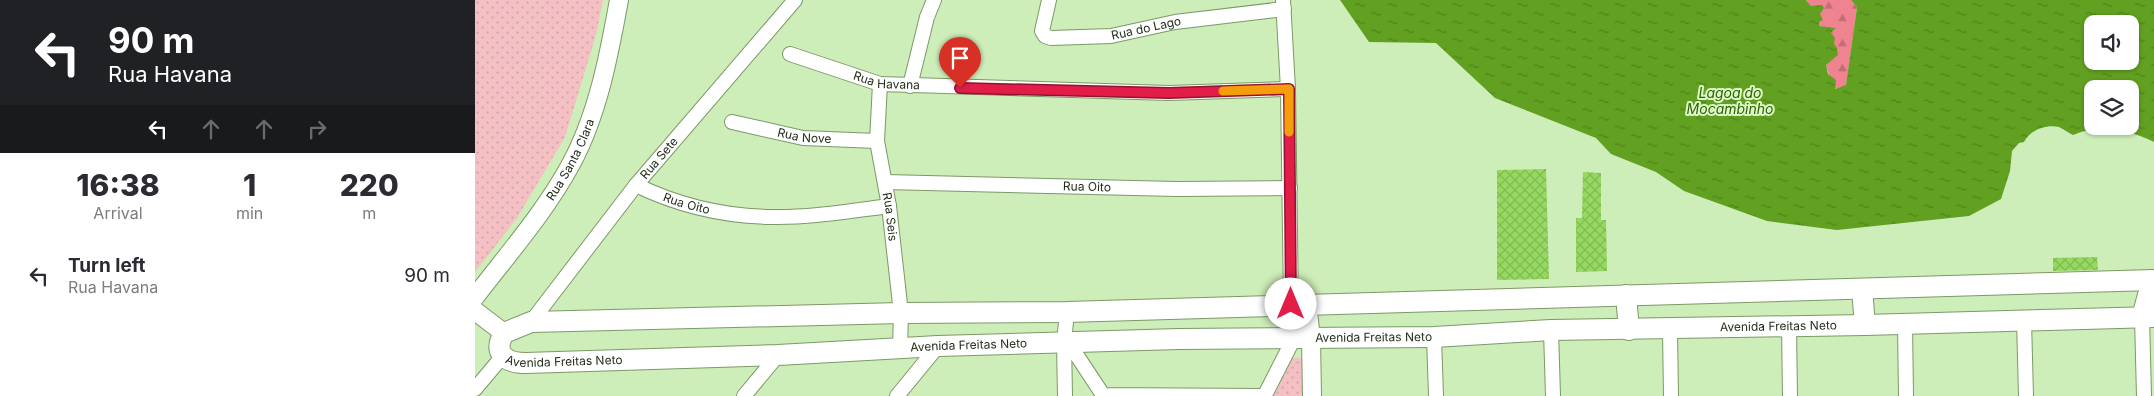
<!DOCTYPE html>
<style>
:root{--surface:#fff;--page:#f2f2f3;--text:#2b2b33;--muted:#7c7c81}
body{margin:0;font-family:Inter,sans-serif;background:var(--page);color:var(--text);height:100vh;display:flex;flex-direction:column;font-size:19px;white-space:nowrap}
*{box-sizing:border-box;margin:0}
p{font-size:16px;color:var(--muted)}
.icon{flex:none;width:28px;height:28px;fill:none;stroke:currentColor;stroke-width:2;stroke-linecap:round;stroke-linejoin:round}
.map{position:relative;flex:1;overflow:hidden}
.details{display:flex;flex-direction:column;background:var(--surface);width:475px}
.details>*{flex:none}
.top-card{background:#202124;color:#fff;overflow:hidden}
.tools{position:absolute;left:1609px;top:15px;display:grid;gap:10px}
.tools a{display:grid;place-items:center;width:55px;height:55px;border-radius:10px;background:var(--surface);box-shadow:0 1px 4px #0004;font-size:25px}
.pin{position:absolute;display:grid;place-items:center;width:42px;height:42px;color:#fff;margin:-51px -21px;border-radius:50% 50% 50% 0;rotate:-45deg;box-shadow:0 0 5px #0007}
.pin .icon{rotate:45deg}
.me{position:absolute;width:55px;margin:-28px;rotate:0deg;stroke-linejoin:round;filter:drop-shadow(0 0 4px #0008)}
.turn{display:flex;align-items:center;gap:18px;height:105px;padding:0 25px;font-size:22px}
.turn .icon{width:65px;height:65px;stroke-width:2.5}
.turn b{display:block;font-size:35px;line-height:42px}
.lanes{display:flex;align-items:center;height:48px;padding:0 25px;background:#0003;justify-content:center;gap:25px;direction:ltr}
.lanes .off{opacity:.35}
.eta{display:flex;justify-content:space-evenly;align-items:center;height:85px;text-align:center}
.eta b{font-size:30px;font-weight:800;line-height:35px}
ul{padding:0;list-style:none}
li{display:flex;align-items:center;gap:15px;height:75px;padding:0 25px}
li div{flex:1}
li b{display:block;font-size:19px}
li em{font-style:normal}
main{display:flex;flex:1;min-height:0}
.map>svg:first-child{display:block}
.forest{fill:url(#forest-firs)}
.park{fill:url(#park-dots)}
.water{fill:url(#water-ripples);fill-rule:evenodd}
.building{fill:url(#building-cross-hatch)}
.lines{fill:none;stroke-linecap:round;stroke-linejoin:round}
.minor-casing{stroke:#7c9968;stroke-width:16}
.tertiary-casing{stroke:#7c9968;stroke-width:20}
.secondary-casing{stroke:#7c9968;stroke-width:22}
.minor{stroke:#fff;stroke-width:14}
.tertiary{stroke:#fff;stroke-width:18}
.secondary{stroke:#fff;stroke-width:20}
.route-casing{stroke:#92132f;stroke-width:12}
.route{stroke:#e11d48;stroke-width:9}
.slow{stroke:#f59e0b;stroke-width:9}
.labels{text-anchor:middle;stroke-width:4;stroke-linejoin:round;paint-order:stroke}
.street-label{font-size:12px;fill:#232f1b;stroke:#dafac6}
.water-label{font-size:14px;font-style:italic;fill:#345d05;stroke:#dafac6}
</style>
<main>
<section class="details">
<div class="top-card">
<div class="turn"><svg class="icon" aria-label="left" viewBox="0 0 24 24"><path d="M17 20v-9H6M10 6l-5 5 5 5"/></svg><div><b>90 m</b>Rua Havana</div></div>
<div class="lanes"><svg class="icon" aria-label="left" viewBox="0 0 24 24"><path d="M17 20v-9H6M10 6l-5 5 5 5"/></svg><svg class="icon off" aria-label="ahead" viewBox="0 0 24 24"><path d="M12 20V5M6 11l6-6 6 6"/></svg><svg class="icon off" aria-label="ahead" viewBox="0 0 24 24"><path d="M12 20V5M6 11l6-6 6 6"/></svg><svg class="icon off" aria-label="right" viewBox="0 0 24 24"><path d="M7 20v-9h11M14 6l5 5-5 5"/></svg></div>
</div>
<div class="eta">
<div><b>16:38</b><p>Arrival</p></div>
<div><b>1</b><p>min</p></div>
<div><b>220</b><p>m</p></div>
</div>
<ul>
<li><svg class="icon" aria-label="left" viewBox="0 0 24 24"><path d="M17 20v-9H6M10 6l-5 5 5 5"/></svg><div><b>Turn left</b><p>Rua Havana</p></div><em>90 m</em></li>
</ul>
</section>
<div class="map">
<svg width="1679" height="396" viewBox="0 0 1679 396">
<defs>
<pattern id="forest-firs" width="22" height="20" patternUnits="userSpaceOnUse" patternTransform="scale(1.25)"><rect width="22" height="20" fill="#f08390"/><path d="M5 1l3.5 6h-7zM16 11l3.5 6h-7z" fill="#c26c75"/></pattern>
<pattern id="park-dots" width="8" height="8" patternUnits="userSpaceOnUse" patternTransform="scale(1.25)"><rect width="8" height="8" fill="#f4c0c4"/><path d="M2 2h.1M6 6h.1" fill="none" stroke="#d1a5a8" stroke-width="1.8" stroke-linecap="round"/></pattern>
<pattern id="water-ripples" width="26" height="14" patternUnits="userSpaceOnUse" patternTransform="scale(1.25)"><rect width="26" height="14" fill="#61a020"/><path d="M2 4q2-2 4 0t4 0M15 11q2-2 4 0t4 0" fill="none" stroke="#50831b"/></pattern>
<pattern id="building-cross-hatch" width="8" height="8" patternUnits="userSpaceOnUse" patternTransform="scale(1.25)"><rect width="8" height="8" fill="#96d961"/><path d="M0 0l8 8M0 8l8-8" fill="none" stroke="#81bb54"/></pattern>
</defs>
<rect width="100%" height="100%" fill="#cdedb9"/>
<path class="forest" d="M1331 0H1376L1382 7 1371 86 1359 89C1357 80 1353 74 1351 65 1360 55 1360 46 1356 33L1360 29 1344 26C1344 17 1337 7 1331 0Z"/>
<g class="park">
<polygon points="0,0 128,0 121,35 90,137 42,218 0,272"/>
<polygon points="818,358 829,358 829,396 791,396"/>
</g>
<path class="water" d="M865 0H1331L1336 6 1347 5 1349 8 1345 14 1348 20 1344 22V26L1361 28 1356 33 1360 38 1359 44 1362 48 1363 55 1351 65 1353 74 1361 80 1360 89 1371 85 1382 7 1376 0H1679V142C1652 129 1627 123 1598 135 1594 133 1588 129 1584 127 1571 124 1555 130 1549 142L1544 143 1537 151 1535 171 1526 199 1494 216 1362 230 1292 221 1209 191 1181 172 1136 154 1121 138 1020 98 961 43 894 42ZM1618 24H1655V61H1618ZM1618 89H1655V126H1618Z"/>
<g class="building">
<polygon points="1071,169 1074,279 1022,280 1022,170"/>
<polygon points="1108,172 1126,173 1126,220 1131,220 1132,271 1101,272 1101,218 1107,218"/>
<polygon points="1622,257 1623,270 1578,271 1578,258"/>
</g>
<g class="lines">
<defs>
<g id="minor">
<path id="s1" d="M574 0 567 31 570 36 576 38 636 36 700 22 809 9"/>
<polyline points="808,0 813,89 816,304"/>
<path id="s2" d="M315 54 405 84 694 93 813 89"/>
<path id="s3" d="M405 84 402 141 414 206 426 313 425 349"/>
<polyline points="435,86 452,17 459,0"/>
<path id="s4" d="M257 122 328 138 402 141"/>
<path id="s5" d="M410 182 702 189 815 188"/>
<path id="s6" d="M161 185C202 205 248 216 295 217 334 218 375 211 414 206"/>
<polyline points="1667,317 1669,396"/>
<polyline points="1549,320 1551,396"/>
<path id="s7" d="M56 322 161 185 320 0"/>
<polyline points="1430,324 1431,396"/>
<polyline points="1314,326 1315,396"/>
<polyline points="1076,330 1078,396"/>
<polyline points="1195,330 1196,396"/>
<polyline points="959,337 961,396"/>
<polyline points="593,342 628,395 787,396 790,395 819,338"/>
<polyline points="0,389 27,357"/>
<polyline points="269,396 303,355"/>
<polyline points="422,396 463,346"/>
<polyline points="590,396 589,342 592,312"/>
</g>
<g id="tertiary">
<path id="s8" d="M0 297C33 254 70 212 96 164 123 114 134 55 144 0"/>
<polyline points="832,304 836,338 837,396"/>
<polyline points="0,311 29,333"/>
</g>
<g id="secondary">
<path id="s9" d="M1679 280 592 312 426 313 56 322 29 333C17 354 31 363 51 363L303 355 463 346 704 339 959 337 1076 330 1390 325 1679 317"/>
<polyline points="1387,289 1390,325"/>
<polyline points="1151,295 1154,330"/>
<polyline points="1667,317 1677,280"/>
</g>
</defs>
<use href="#minor" class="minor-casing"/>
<use href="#tertiary" class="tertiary-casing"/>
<use href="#secondary" class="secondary-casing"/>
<use href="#minor" class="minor"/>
<use href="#tertiary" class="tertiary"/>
<use href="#secondary" class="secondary"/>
</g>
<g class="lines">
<defs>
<polyline id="route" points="485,88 694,93 814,89 816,304"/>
</defs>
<use href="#route" class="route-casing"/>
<use href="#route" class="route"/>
<polyline class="slow" points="748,91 814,89 814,132"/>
</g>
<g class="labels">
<g class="street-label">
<text dy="4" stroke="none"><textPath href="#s1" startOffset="140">Rua do Lago</textPath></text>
<text dy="4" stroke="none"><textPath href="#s2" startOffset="101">Rua Havana</textPath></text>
<text dy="4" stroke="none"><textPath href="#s4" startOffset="74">Rua Nove</textPath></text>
<text dy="4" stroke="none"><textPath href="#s7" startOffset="208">Rua Sete</textPath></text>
<text dy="4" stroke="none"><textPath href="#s8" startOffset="168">Rua Santa Clara</textPath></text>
<text dy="4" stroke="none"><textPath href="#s5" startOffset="202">Rua Oito</textPath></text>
<text dy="4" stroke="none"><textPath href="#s6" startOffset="54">Rua Oito</textPath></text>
<text dy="4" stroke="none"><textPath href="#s3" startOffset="134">Rua Seis</textPath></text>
<text dy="4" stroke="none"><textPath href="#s9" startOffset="2955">Avenida Freitas Neto</textPath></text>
<text dy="4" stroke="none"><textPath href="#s9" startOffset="2550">Avenida Freitas Neto</textPath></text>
<text dy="4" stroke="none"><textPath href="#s9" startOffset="2145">Avenida Freitas Neto</textPath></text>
<text dy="4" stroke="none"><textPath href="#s9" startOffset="1740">Avenida Freitas Neto</textPath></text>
</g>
<g class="water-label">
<text x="1255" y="98">Lagoa do<tspan x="1255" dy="16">Mocambinho</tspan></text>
</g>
</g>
</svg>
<div class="tools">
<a><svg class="icon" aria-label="sound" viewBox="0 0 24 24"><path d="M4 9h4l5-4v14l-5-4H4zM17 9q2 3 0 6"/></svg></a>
<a><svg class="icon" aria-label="layers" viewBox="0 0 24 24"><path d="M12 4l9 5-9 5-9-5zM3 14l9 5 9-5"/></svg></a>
</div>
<div class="pin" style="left:485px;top:88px;background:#d93025"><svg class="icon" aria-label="arrive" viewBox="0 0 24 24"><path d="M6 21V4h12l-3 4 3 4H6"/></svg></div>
<svg class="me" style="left:816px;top:304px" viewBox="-20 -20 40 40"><circle r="19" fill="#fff"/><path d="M0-13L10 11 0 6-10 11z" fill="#e11d48"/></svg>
</div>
</main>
